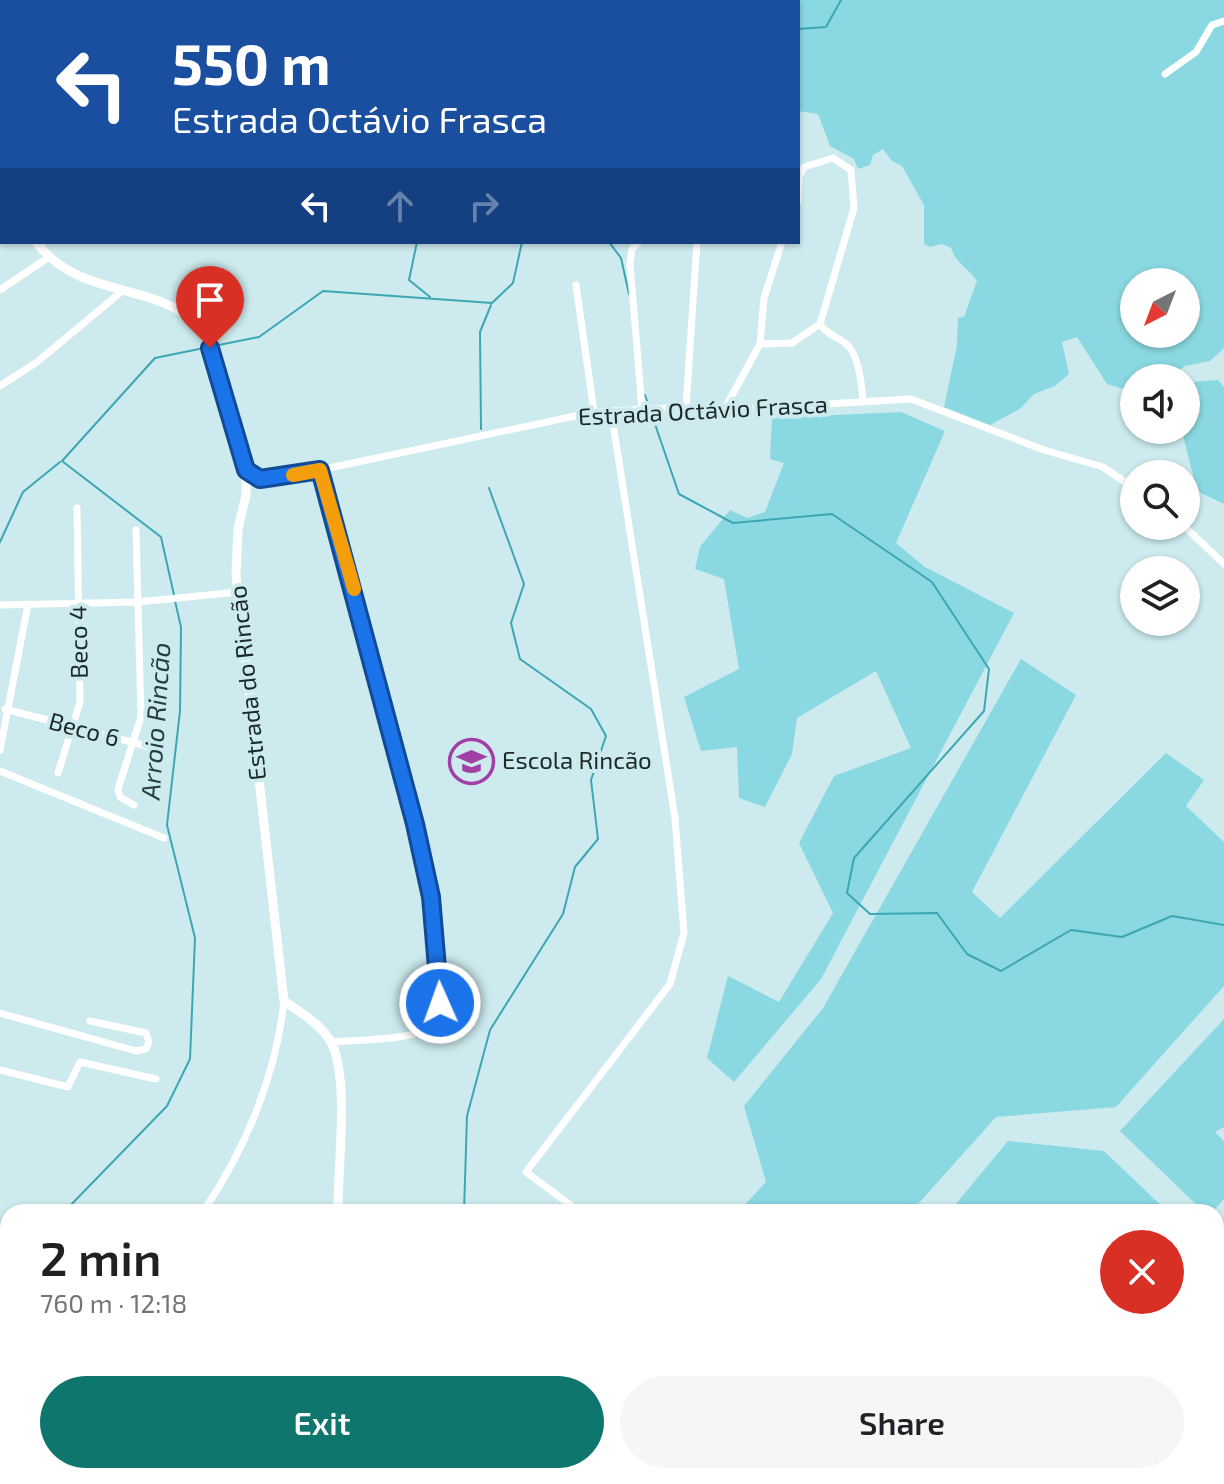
<!DOCTYPE html>
<meta charset="utf-8">
<style>
:root{--surface:#fff;--page:#f6f6f6;--text:#202124;--muted:#757577;--accent:#0f766e}
body{margin:0;font-family:"Exo 2",sans-serif;background:var(--page);color:var(--text);height:100vh;display:flex;flex-direction:column;font-size:30px;white-space:nowrap}
*{box-sizing:border-box;margin:0}
p{font-size:26px;color:var(--muted)}
.icon{flex:none;width:44px;height:44px;fill:none;stroke:currentColor;stroke-width:2;stroke-linecap:round;stroke-linejoin:round}
.map{position:relative;flex:1;overflow:hidden}
.sheet{position:absolute;left:0px;top:1204px;width:1224px;height:280px;display:flex;flex-direction:column;background:var(--surface);border-radius:24px 24px 0 0;box-shadow:0 2px 6px #0004}
.sheet>*{flex:none}
.banner{position:absolute;left:0px;top:0px;width:800px;height:244px;box-shadow:0 2px 6px #0004;background:#1a4fa0;color:#fff;overflow:hidden}
.needle{width:52px;rotate:222deg}
.fabs{position:absolute;left:1120px;top:268px;display:grid;gap:16px}
.fabs a{display:grid;place-items:center;width:80px;height:80px;border-radius:50%;background:var(--surface);box-shadow:0 2px 6px #0004;font-size:40px}
.pin{position:absolute;display:grid;place-items:center;width:68px;height:68px;color:#fff;margin:-82px -34px;border-radius:50% 50% 50% 0;rotate:-45deg;box-shadow:0 0 8px #0007}
.pin .icon{rotate:45deg}
.me{position:absolute;width:88px;margin:-44px;rotate:358deg;stroke-linejoin:round;filter:drop-shadow(0 0 6px #0008)}
.turn{display:flex;align-items:center;gap:28px;height:168px;padding:0 40px;font-size:36px}
.turn .icon{width:104px;height:104px;stroke-width:2.5}
.turn b{display:block;font-size:56px;line-height:68px}
.lanes{display:flex;align-items:center;height:76px;padding:0 40px;background:#0003;justify-content:center;gap:40px;direction:ltr}
.lanes .off{opacity:.35}
.round{display:grid;place-items:center;flex:none;width:84px;height:84px;border-radius:42px;background:var(--page)}
.head{display:flex;align-items:center;justify-content:space-between;height:136px;padding:0 40px}
h1{font-size:48px;font-weight:600;line-height:60px}
.button{display:flex;gap:16px;margin-top:auto;padding:16px 40px}
.button a{flex:1;height:92px;border-radius:48px;background:var(--accent);color:#fff;font-size:32px;font-weight:600;line-height:92px;text-align:center}
.button a+a{background:var(--page);color:var(--text)}
.map>svg:first-child{display:block}
.green{fill:#8ad8e1;fill-rule:evenodd}
.lines{fill:none;stroke-linecap:round;stroke-linejoin:round}
.stream{stroke:#3ca7b3;stroke-width:2}
.street{stroke:#fff;stroke-width:7}
.secondary{stroke:#fff;stroke-width:9}
.route-casing{stroke:#114b97;stroke-width:20}
.route{stroke:#1a73e8;stroke-width:14}
.slow{stroke:#f59e0b;stroke-width:14}
.labels{text-anchor:middle;stroke-width:8;stroke-linejoin:round;paint-order:stroke}
.street-label{font-size:24px;fill:#1d282a;stroke:#cdebef}
.poi-label{font-size:24px;fill:#1d282a;stroke:#cdebef;text-anchor:start}
.water-label{font-size:26px;font-style:italic;fill:#263e41;stroke:#cdebef}
</style>
<div class="map">
<svg width="1224" height="1484" viewBox="0 0 1224 1484">
<rect width="100%" height="100%" fill="#cdebef"/>
<g class="green">
<path d="M782 0H1224V348L1210 361 1185 366 1169 378H1134V392L1107 384 1077 337 1062 342 1069 374 1055 386 1034 394 1021 408 990 425 944 407 957 345 958 318 964 317 977 281C968 268 956 263 951 248L942 244 930 247 924 244V205L902 166 892 161 883 149 873 155 870 165 858 169 854 159 830 146 818 114 798 111V2H779ZM1134 282H1186V334H1134Z"/>
<polygon points="1218,380 1224,387 1224,504 1197,491 1182,432 1186,430 1191,382"/>
<polygon points="901,412 945,431 896,543 925,567 1014,613 821,979 734,1082 707,1058 728,976 779,1002 833,913 799,843 834,776 911,748 876,671 797,718 792,754 765,807 739,798 737,747 701,751 684,697 739,669 724,579 695,569 700,547 730,510 747,518 765,512 784,463 770,459 772,418"/>
<polygon points="1021,659 1076,695 972,892 1000,918 1166,753 1204,780 1186,806 1224,842 1224,986 1116,1107 996,1117 918,1204 927,1212 738,1212 766,1182 744,1106 823,1008"/>
<polygon points="1224,1019 1224,1127 1215,1132 1224,1141 1224,1199 1212,1212 1204,1212 1120,1131"/>
<polygon points="1008,1141 1104,1151 1168,1212 949,1212"/>
<polygon points="1216,1257 1224,1265 1224,1484 968,1484 956,1476 1216,1476"/>
</g>
<g class="lines">
<g class="stream">
<polyline points="394,2 395,0"/>
<polyline points="798,29 826,27 841,0"/>
<polyline points="417,242 409,280 430,297"/>
<polyline points="609,242 621,258 629,294"/>
<polyline points="214,346 259,337 323,291 492,303 513,283 522,242"/>
<polyline points="645,395 679,494 733,523 832,514 932,582 989,669 984,711 854,858 847,893 870,914 937,913 967,954 1001,971 1071,930 1122,937 1172,916 1224,925"/>
<polyline points="481,429 480,332 491,305"/>
<polyline points="0,542 23,492 60,462"/>
<polyline points="174,595 161,537 62,461 155,358 204,348"/>
<polyline points="64,1212 167,1106 190,1059 195,938 167,825 180,711 181,627 175,601"/>
<polyline points="464,1212 467,1116 490,1030 563,914 575,867 598,839 591,780 606,736 591,709 520,659 511,623 524,584 489,488"/>
<polyline points="0,1352 8,1351"/>
<polyline points="1216,1397 1224,1395"/>
<polyline points="490,1476 492,1484"/>
<polyline points="960,1476 973,1484"/>
<polyline points="686,1484 686,1476"/>
<polyline points="985,1484 1060,1476"/>
</g>
<g class="street">
<polyline points="1165,74 1196,52 1212,25 1224,21"/>
<path d="M798 201 799 177 804 167 833 158 851 170 854 208 820 324C828 336 836 335 846 344 859 354 862 386 863 402"/>
<polyline points="639,242 632,249 630,264 642,409"/>
<polyline points="576,285 594,412"/>
<polyline points="0,290 49,257"/>
<polyline points="760,344 792,343 820,324"/>
<polyline points="0,386 37,362 121,292"/>
<polyline points="686,407 697,242"/>
<polyline points="724,410 760,344 764,298 782,242"/>
<polyline points="246,470 260,479 320,470 594,412 686,407 724,410 911,399 1044,450 1103,467 1134,488"/>
<path d="M320 470C342 550 474 973 431 1025 418 1041 353 1040 331 1042"/>
<polyline points="1184,526 1224,564"/>
<polyline points="0,605 138,602 238,592"/>
<polyline points="5,709 162,750"/>
<polyline points="0,750 28,604"/>
<polyline points="0,771 164,838"/>
<polyline points="58,773 80,702 77,508"/>
<polyline points="134,805 120,797 118,789 141,717 136,530"/>
<polyline points="0,1013 136,1051 146,1049 149,1042 146,1033 90,1021"/>
<polyline points="0,1070 68,1087 80,1062 156,1079"/>
<path d="M203 1212C245 1150 276 1076 284 1001"/>
<polyline points="580,1212 526,1172 670,984 684,933 675,818 611,411"/>
<polyline points="0,1298 8,1295"/>
<polyline points="33,1476 34,1484"/>
<polyline points="70,1476 70,1484"/>
</g>
<g class="secondary">
<polyline points="0,173 2,177"/>
<path d="M36 242C85 308 182 275 210 348L246 470V495L238 529 236 575 284 1001C298 1011 316 1021 327 1036 352 1067 337 1169 338 1212"/>
<polyline points="0,1398 8,1397"/>
<polyline points="241,1476 270,1484"/>
<polyline points="408,1476 412,1484"/>
</g>
</g>
<g class="lines">
<defs>
<polyline id="route" points="210,348 246,470 260,479 320,470 415,824 431,897 440,1003"/>
</defs>
<use href="#route" class="route-casing"/>
<use href="#route" class="route"/>
<polyline class="slow" points="293,475 320,470 354,589"/>
</g>
<defs>
<symbol id="school-ring" viewBox="-11 -11 22 22"><circle r="9.5" fill="#cdebef" stroke="#a13fa5" stroke-width="1.5"/><path d="M0-5L7-2L0 1L-7-2ZM-4 1L0 2.5L4 1V4Q0 6-4 4Z" fill="#a13fa5"/></symbol>
</defs>
<g fill-rule="evenodd">
<use href="#school-ring" x="446" y="736" width="51" height="51"/>
</g>
<g class="labels">
<g class="street-label">
<text transform="translate(703 411) rotate(-3)" y="8">Estrada Octávio Frasca</text>
<text transform="translate(79 642) rotate(-91)" y="8">Beco 4</text>
<text transform="translate(248 683) rotate(-96)" y="8">Estrada do Rincão</text>
<text transform="translate(84 730) rotate(15)" y="8">Beco 6</text>
</g>
<g class="poi-label">
<text x="502" y="769">Escola Rincão</text>
</g>
<g class="water-label">
<text transform="translate(156 721) rotate(-86)" y="9">Arroio Rincão</text>
</g>
</g>
</svg>
<div class="fabs">
<a><svg class="needle" viewBox="-14 -14 28 28"><path d="M0-13l5 13h-10z" fill="#e53935"/><path d="M0 13l5-13h-10z" fill="#757577"/></svg></a>
<a><svg class="icon" aria-label="sound" viewBox="0 0 24 24"><path d="M4 9h4l5-4v14l-5-4H4zM17 9q2 3 0 6"/></svg></a>
<a><svg class="icon" aria-label="search" viewBox="0 0 24 24"><circle cx="10" cy="10" r="6"/><path d="M15 15l6 6"/></svg></a>
<a><svg class="icon" aria-label="layers" viewBox="0 0 24 24"><path d="M12 4l9 5-9 5-9-5zM3 14l9 5 9-5"/></svg></a>
</div>
<div class="pin" style="left:210px;top:348px;background:#d93025"><svg class="icon" aria-label="arrive" viewBox="0 0 24 24"><path d="M6 21V4h12l-3 4 3 4H6"/></svg></div>
<svg class="me" style="left:440px;top:1003px" viewBox="-20 -20 40 40"><circle r="17" fill="#1a73e8" stroke="#fff" stroke-width="3"/><path d="M0-11L8 9 0 5-8 9z" fill="#fff"/></svg>
<div class="banner">
<div class="turn"><svg class="icon" aria-label="left" viewBox="0 0 24 24"><path d="M17 20v-9H6M10 6l-5 5 5 5"/></svg><div><b>550 m</b>Estrada Octávio Frasca</div></div>
<div class="lanes"><svg class="icon" aria-label="left" viewBox="0 0 24 24"><path d="M17 20v-9H6M10 6l-5 5 5 5"/></svg><svg class="icon off" aria-label="ahead" viewBox="0 0 24 24"><path d="M12 20V5M6 11l6-6 6 6"/></svg><svg class="icon off" aria-label="right" viewBox="0 0 24 24"><path d="M7 20v-9h11M14 6l5 5-5 5"/></svg></div>
</div>
<section class="sheet">
<div class="head"><div><h1>2 min</h1><p>760 m · 12:18</p></div><a class="round" style="background:#d93025;color:#fff"><svg class="icon" aria-label="close" viewBox="0 0 24 24"><path d="M6 6l12 12M18 6L6 18"/></svg></a></div>
<div class="button"><a>Exit</a><a>Share</a></div>
</section>
</div>
